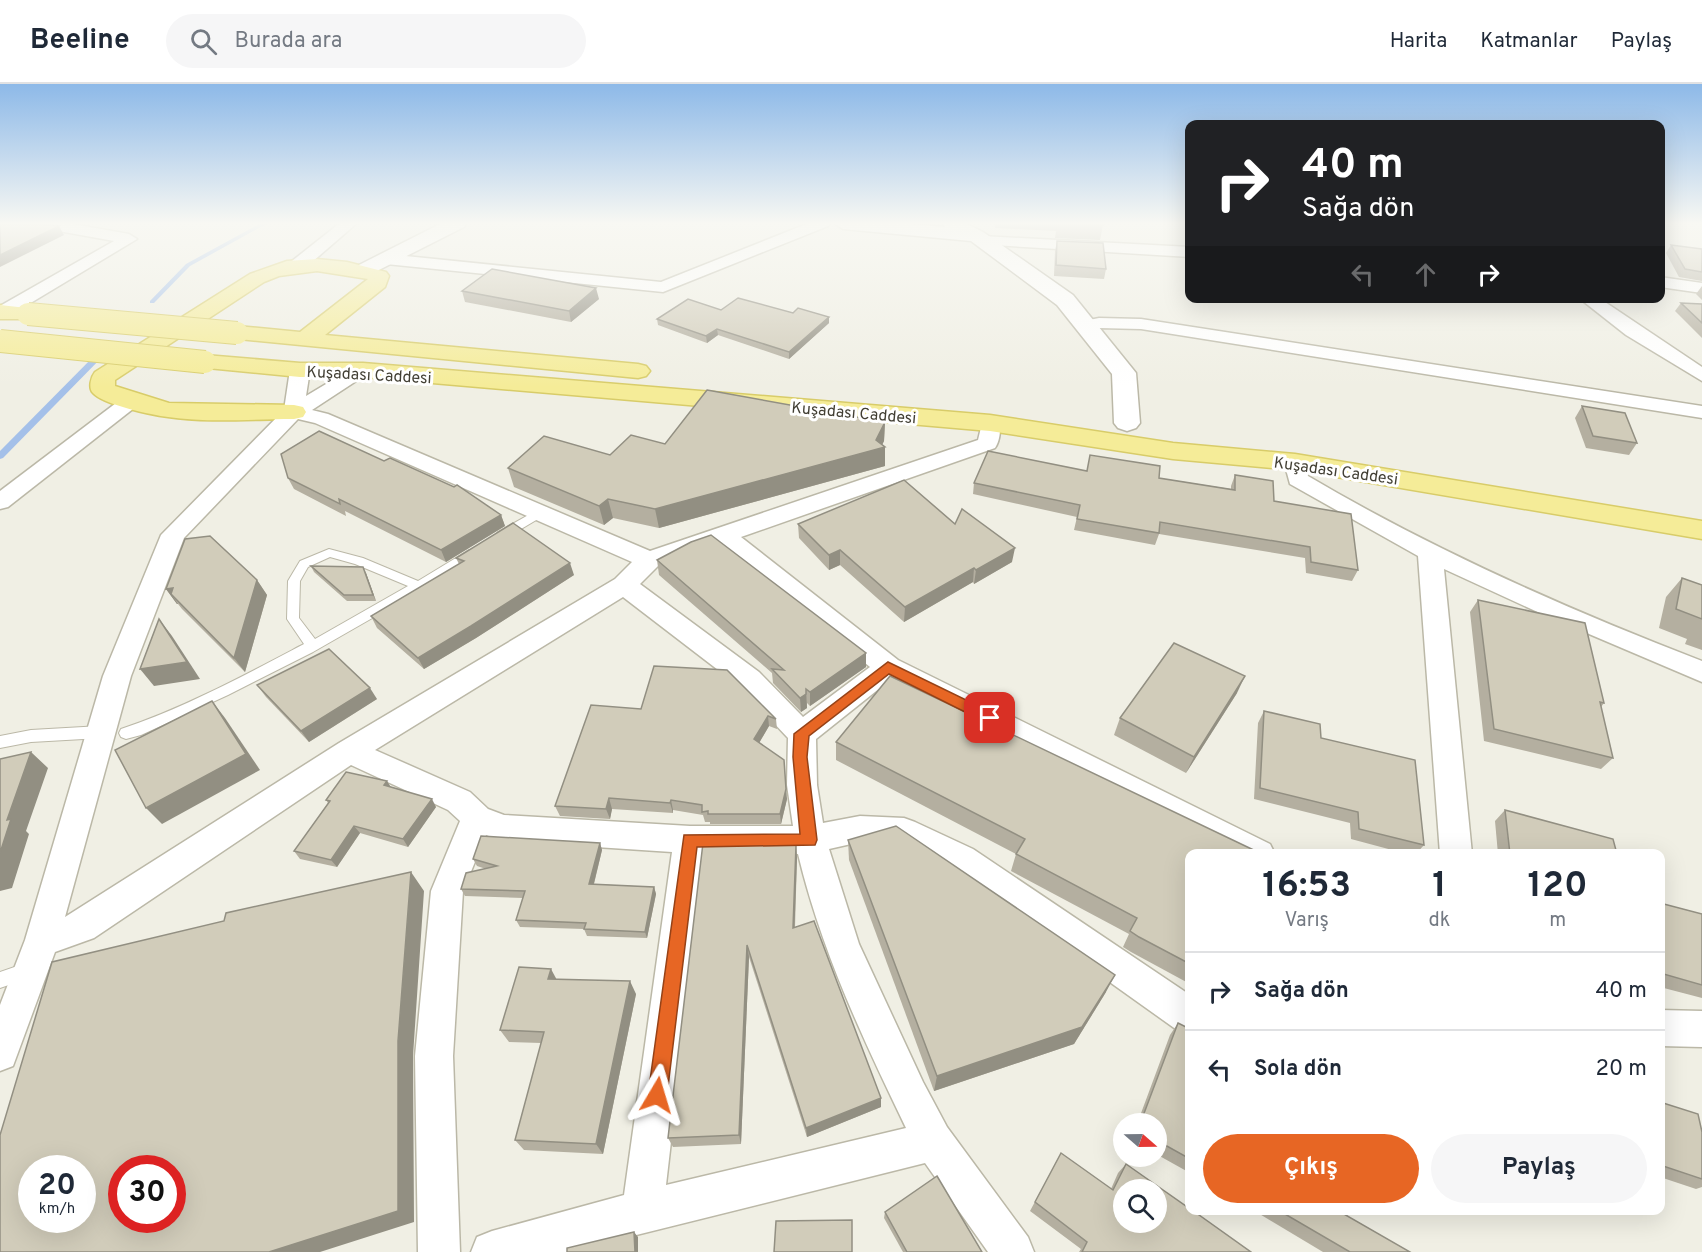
<!DOCTYPE html>
<html lang="tr">
<meta charset="utf-8">
<style>
:root{--surface:#fff;--page:#f6f6f7;--text:#1f2937;--muted:#747a83;--line:#e0e1e3;--accent:#e76624}
body{margin:0;font-family:Overpass,sans-serif;background:var(--page);color:var(--text);height:100vh;display:flex;flex-direction:column;font-size:22px;white-space:nowrap}
*{box-sizing:border-box;margin:0}
p{font-size:20px;color:var(--muted)}
.icon{flex:none;width:33px;height:33px;fill:none;stroke:currentColor;stroke-width:2;stroke-linecap:round;stroke-linejoin:round}
.map{position:relative;flex:1;overflow:hidden}
.drawer{position:absolute;left:1185px;top:765px;width:480px;height:366px;display:flex;flex-direction:column;background:var(--surface);border-radius:12px;box-shadow:0 6px 24px #0002}
.drawer>*{flex:none}
.hud{position:absolute;left:1185px;top:36px;width:480px;height:183px;border-radius:12px;box-shadow:0 6px 24px #0002;background:#202124;color:#fff;overflow:hidden}
.needle{width:39px;rotate:110deg}
.tools{position:absolute;left:1113px;top:1029px;display:grid;gap:12px}
.tools a{display:grid;place-items:center;width:54px;height:54px;border-radius:50%;background:var(--surface);box-shadow:0 6px 24px #0002;font-size:30px}
.speed{position:absolute;left:18px;top:1071px;display:flex;gap:12px;font-size:30px;font-weight:700;text-align:center}
.speed>*{display:grid;place-content:center;width:78px;height:78px;border-radius:50%;background:var(--surface);box-shadow:0 6px 24px #0002;line-height:1}
.speed small{font-size:15px;font-weight:400}
.speed .limit{border:9px solid #d22;background:#fff;color:#111}
.pin{position:absolute;display:grid;place-items:center;width:51px;height:51px;color:#fff;margin:-26px;border-radius:12px;box-shadow:0 3px 9px #0006}
.me{position:absolute;width:66px;margin:-33px;rotate:7deg;stroke-linejoin:round;filter:drop-shadow(0 0 4px #0008)}
.turn{display:flex;align-items:center;gap:21px;height:126px;padding:0 18px;font-size:27px}
.turn .icon{width:78px;height:78px;stroke-width:2.5}
.turn b{display:block;font-size:42px;line-height:51px}
.lanes{display:flex;align-items:center;height:57px;padding:0 18px;background:#0003;justify-content:center;gap:30px;direction:ltr}
.lanes .off{opacity:.35}
.eta{display:flex;justify-content:space-evenly;align-items:center;height:102px;text-align:center}
.eta b{font-size:36px;font-weight:700;line-height:42px}
.cta{display:flex;gap:12px;margin-top:auto;padding:12px 18px}
.cta a{flex:1;height:69px;border-radius:36px;background:var(--accent);color:#fff;font-size:24px;font-weight:700;line-height:69px;text-align:center}
.cta a+a{background:var(--page);color:var(--text)}
ul{padding:0;list-style:none}
li{display:flex;align-items:center;gap:18px;height:78px;padding:0 18px;border-top:2px solid var(--line)}
li div{flex:1}
li b{display:block;font-size:22px}
li em{font-style:normal}
header{display:flex;align-items:center;gap:36px;box-sizing:border-box;height:84px;padding:0 30px;background:var(--surface);border-bottom:2px solid var(--line)}
header strong{font-size:28px}
nav{display:flex;gap:33px;margin-inline-start:auto;font-size:21px}
.search{width:420px;height:54px;background:var(--page);display:flex;align-items:center;gap:15px;box-sizing:border-box;padding:0 21px;border-radius:33px;color:var(--muted);font-size:22px}
.map>svg:first-child{display:block}
.lines{fill:none;stroke-linecap:round;stroke-linejoin:round}
.stream{fill:#a4c0e9;fill-rule:evenodd}
.service-casing{stroke:#bbb8a7;stroke-width:2}
.minor-casing{stroke:#bbb8a7;stroke-width:3}
.tertiary-casing{stroke:#bbb8a7;stroke-width:3}
.primary-casing{stroke:#d8cc69;stroke-width:3}
.service{fill:#fff;fill-rule:evenodd}
.minor{fill:#fff;fill-rule:evenodd}
.tertiary{fill:#fff;fill-rule:evenodd}
.primary{fill:#f5ec98;fill-rule:evenodd}
.primary-bridge-casing{stroke:#d8cc69;stroke-width:24;stroke-linecap:butt}
.primary-bridge{stroke:#f5ec98;stroke-width:22}
.wall{fill:#b4afa0}
.shaded-wall{fill:#928f82}
.building{fill:#d1ccba;stroke:#928f82;stroke-width:1.5;fill-rule:evenodd}
.route{fill:#e76624;stroke:#964217;stroke-width:1.5}
.labels{text-anchor:middle;stroke-width:6;stroke-linejoin:round;paint-order:stroke}
.far-street-label{font-size:16px;fill:#423f34;stroke:#fff}
</style>
<header>
<strong>Beeline</strong>
<div class="search"><svg class="icon" aria-label="search" viewBox="0 0 24 24"><circle cx="10" cy="10" r="6"/><path d="M15 15l6 6"/></svg>Burada ara</div>
<nav><a>Harita</a><a>Katmanlar</a><a>Paylaş</a></nav>
</header>
<div class="map">
<svg width="1702" height="1168" viewBox="0 0 1702 1168">
<rect width="100%" height="100%" fill="#f0efe4"/>
<g class="lines">
<g class="stream">
<polygon points="261,139 268,139 190,182 154,219 150,219 150,217 186,180"/>
<polygon points="100,266 107,268 3,374 0,375 0,367"/>
</g>
<defs>
<g id="service">
<polygon points="539,425 543,426 543,432 506,454 498,454 496,451 498,448"/>
<path d="M329 465 363 474 418 497 469 466H477L479 469 423 505 313 568 228 611 141 651 126 655 121 653 119 649 121 645C184 624 245 591 304 560L287 535 288 497 300 477ZM330 473 355 480 408 502 315 555 299 534 300 497 308 483Z"/>
<polygon points="101,642 106,644 108,648 106,652 101,654 31,658 0,664 0,652 31,646"/>
<polygon points="29,878 35,880 38,886 35,892 0,904 0,888"/>
</g>
<g id="minor">
<polygon points="34,139 67,139 129,150 137,155 9,232 0,233 0,222 114,157 42,144"/>
<polygon points="340,139 357,139 304,185 292,185 290,181 292,177"/>
<polygon points="809,139 831,139 828,142 663,208 386,180 378,175 386,170 661,198"/>
<polygon points="982,152 1190,163 1190,173 976,160 974,157"/>
<polygon points="1660,193 1702,199 1702,209 1660,203"/>
<polygon points="1579,214 1599,214 1702,283 1702,297 1626,251"/>
<polygon points="1099,234 1141,235 1702,322 1702,334 1141,245 1099,244 1085,247 1076,242 1079,238"/>
<path d="M300 280 310 286 306 312 356 282 363 280 373 286 312 326 328 330 650 467 978 356 983 335H997C1002 342 1000 357 995 364L741 453 898 576 1270 760 1275 770H1228L890 596 816 655 817 701 823 739 860 732 904 734 915 738 973 765 1190 911V951L1177 946 951 785 901 760 860 758 829 765 859 860 923 998 947 1043 1028 1153 1034 1168H988L925 1079 568 1168H471L477 1153 492 1147 624 1111 672 768 503 757 486 751 463 807 453 972 460 1168H418L415 972 431 807 460 737 448 726 351 681 94 854 55 868 13 982 0 987V921L25 856 103 592 161 451 284 326 290 286ZM298 335 315 339 632 478 615 495 339 659 65 833 131 592 184 454ZM720 460 870 583 803 633 759 588 640 500 658 482ZM623 513 739 602 788 654 787 701 793 742H690L504 731 488 725 470 708 375 666ZM704 770H798C821 866 863 955 906 1044L666 1101Z"/>
<polygon points="131,311 138,313 141,317 138,321 8,423 0,425 0,407 124,313"/>
<path d="M1295 372 1303 373 1308 392C1433 466 1567 525 1702 577V598L1542 530 1444 485 1472 770H1440L1418 472 1290 400 1284 378 1287 373Z"/>
<polygon points="1660,926 1702,927 1702,963 1660,962"/>
</g>
<g id="tertiary">
<polygon points="442,139 466,139 464,143 369,191 355,191 352,187 355,183"/>
<polygon points="834,139 901,139 945,143 942,139 965,139 983,148 1073,211 1132,284 1136,289 1140,339 1136,344 1127,347 1118,344 1114,339 1112,290 1057,221 971,157 843,145"/>
</g>
<g id="primary">
<path d="M317 175 347 178 386 188 389 192 385 203 325 251 638 280 646 282 650 287 646 292 638 294 229 254 226 249 229 244 237 242 300 248 368 195 317 187 279 192 264 198 115 296V302L169 319 294 321 303 323 306 328 303 333 294 335C255 335 206 339 168 333 152 331 104 321 93 309 88 304 91 293 95 288L250 190 287 177Z"/>
<polygon points="0,221 36,225 39,230 36,235 0,235"/>
<polygon points="205,271 300,279 363,279 990,331 1173,359 1295,370 1702,437 1702,455 1295,386 1173,375 990,347 363,293 300,293 197,283 193,278 197,273"/>
</g>
</defs>
<use href="#service" class="service-casing"/>
<use href="#minor" class="minor-casing"/>
<use href="#tertiary" class="tertiary-casing"/>
<use href="#primary" class="primary-casing"/>
<use href="#service" class="service"/>
<use href="#minor" class="minor"/>
<use href="#tertiary" class="tertiary"/>
<use href="#primary" class="primary"/>
<defs>
<g id="primary-bridge">
<polyline points="28,230 237,249"/>
<polyline points="0,257 205,278"/>
</g>
</defs>
<use href="#primary-bridge" class="primary-bridge-casing"/>
<use href="#primary-bridge" class="primary-bridge"/>
</g>
<g class="wall">
<polygon points="995,139 1102,139 1103,141 1100,156 1055,154 1056,147 995,144"/>
<polygon points="1057,157 1106,185 1104,195 1054,192 1055,167"/>
<polygon points="1671,161 1702,165 1702,197 1679,193 1666,169"/>
<polygon points="1702,202 1702,216 1696,210"/>
<polygon points="462,207 599,215 571,238 465,218"/>
<polygon points="1681,219 1702,220 1702,254 1675,227"/>
<polygon points="721,226 793,229 829,233 829,239 789,275 718,251 707,259 658,241 657,235"/>
<polygon points="1582,322 1637,359 1629,371 1586,364 1575,334"/>
<polygon points="885,338 884,357 882,361 885,363 885,382 659,444 613,434 604,441 514,403 508,384 610,371 665,360"/>
<polygon points="1087,387 1159,394 1231,405 1231,402 1235,391 1274,417 1358,486 1352,497 1306,489 1305,474 1159,450 1155,461 1074,446 1077,433 973,410 974,399"/>
<polygon points="288,394 501,431 505,442 446,478 345,427 346,432 294,405"/>
<polygon points="798,440 955,440 1012,478 974,500 973,498 904,538 840,481 829,486 799,454"/>
<polygon points="456,474 574,491 476,554 424,585 377,544 371,532 459,480"/>
<polygon points="657,476 866,569 866,583 810,622 807,619 807,624 801,628 773,599 772,589 659,491"/>
<polygon points="311,482 366,489 376,517 347,517 314,488"/>
<polygon points="1682,494 1702,501 1702,566 1685,560 1687,555 1659,544 1666,513"/>
<polygon points="257,496 267,511 245,588 182,525 178,520 177,520 166,505"/>
<polygon points="1478,516 1604,619 1601,623 1613,674 1601,685 1484,657 1470,528"/>
<polygon points="654,582 776,635 777,645 769,642 759,659 787,715 781,740 710,740 710,738 705,738 703,731 673,726 673,729 612,725 610,735 560,732 555,722 641,625"/>
<polygon points="257,601 377,615 309,658 266,613"/>
<polygon points="1237,609 1186,689 1114,651 1120,634"/>
<polygon points="1264,627 1321,654 1424,761 1416,770 1407,770 1351,755 1350,739 1254,715 1258,639"/>
<polygon points="836,658 1190,770 1190,900 1131,868 1123,863 1129,850 1011,787 1016,770 836,676"/>
<polygon points="391,704 436,723 408,763 360,749 337,783 300,775 294,767 328,719 326,716"/>
<polygon points="1505,726 1617,770 1498,770 1495,737"/>
<polygon points="848,756 1106,908 1074,960 934,1007 849,776"/>
<polygon points="600,759 602,766 594,800 654,803 656,810 647,854 587,852 584,845 520,843 516,836 523,814 465,812 461,805 486,785 477,782 473,775"/>
<polygon points="703,759 796,761 797,774 795,844 881,1023 807,1053 749,873 741,1060 673,1063 668,1054"/>
<polygon points="1660,819 1702,830 1702,914 1660,903"/>
<polygon points="556,895 636,910 603,1070 524,1066 515,1056 541,959 509,958 500,946"/>
<polygon points="1178,939 1190,945 1190,1089 1156,1070 1156,1040 1137,1040 1170,951"/>
<polygon points="1660,1018 1702,1048 1702,1103 1696,1105 1660,1093"/>
<polygon points="1061,1069 1111,1105 1118,1089 1126,1080 1251,1168 1079,1168 1081,1165 1030,1127"/>
<polygon points="1253,1126 1337,1126 1410,1168 1323,1168"/>
<polygon points="1432,1126 1447,1126 1434,1131"/>
<polygon points="885,1128 982,1168 903,1168 884,1134"/>
</g>
<g class="shaded-wall">
<polygon points="59,142 64,151 0,183 0,171"/>
<polygon points="596,204 599,215 571,238 569,227"/>
<polygon points="829,233 829,239 789,275 789,268"/>
<polygon points="717,245 718,251 707,259 706,252"/>
<polygon points="885,338 884,357 880,365 885,363 885,382 659,444 655,425 876,356"/>
<polygon points="608,415 613,434 604,441 599,422"/>
<polygon points="501,431 505,442 446,478 441,466"/>
<polygon points="1015,464 1012,478 974,500 976,486"/>
<polygon points="840,466 840,481 829,486 829,471"/>
<polygon points="570,479 574,491 476,554 424,585 418,574"/>
<polygon points="363,483 366,489 376,517 373,511"/>
<polygon points="974,484 973,498 904,538 905,523"/>
<polygon points="257,496 267,511 245,588 234,574"/>
<polygon points="173,504 171,510 178,520 177,520 166,505"/>
<polygon points="159,535 172,552 200,595 154,602 140,585"/>
<polygon points="866,569 866,583 810,622 810,608"/>
<polygon points="1245,592 1237,609 1186,689 1194,673"/>
<polygon points="370,604 377,615 309,658 301,647"/>
<polygon points="806,605 807,624 801,628 800,614"/>
<polygon points="212,617 225,634 260,686 162,740 146,724"/>
<polygon points="768,632 769,642 755,666 754,655"/>
<polygon points="31,668 48,684 26,747 29,750 12,804 0,807 0,769 7,736"/>
<polygon points="784,676 787,715 781,740 780,730"/>
<polygon points="387,697 392,705 384,701"/>
<polygon points="609,714 612,725 610,735 606,725"/>
<polygon points="432,715 436,723 408,763 403,755"/>
<polygon points="671,716 673,726 673,729 670,719"/>
<polygon points="354,742 360,749 337,783 331,776"/>
<polygon points="600,759 602,766 592,807 589,800"/>
<polygon points="796,761 797,774 794,856 793,844"/>
<polygon points="411,788 424,807 413,972 414,1138 320,1168 269,1168 398,957"/>
<polygon points="654,803 656,810 647,854 645,848"/>
<polygon points="747,861 749,873 741,1060 739,1051"/>
<polygon points="551,885 558,898 548,895"/>
<polygon points="1115,891 1106,908 1074,960 934,1007 937,992"/>
<polygon points="630,897 636,910 603,1070 596,1060"/>
<polygon points="881,1014 881,1023 807,1053 806,1044"/>
<polygon points="634,1148 638,1153 638,1168 635,1168"/>
</g>
<g class="building">
<polygon points="0,139 33,139 59,142 0,171"/>
<polygon points="1058,139 1102,139 1103,141"/>
<polygon points="1057,157 1103,159 1106,185 1056,181"/>
<polygon points="1671,161 1702,165 1702,188 1685,185"/>
<polygon points="492,185 596,204 569,227 462,207"/>
<polygon points="738,214 793,229 798,224 829,233 789,268 717,245 706,252 657,235 688,215 721,226"/>
<polygon points="1681,219 1702,220 1702,239"/>
<polygon points="707,306 885,338 876,356 885,363 655,425 608,415 599,422 508,384 544,352 610,371 631,351 665,360"/>
<polygon points="1582,322 1625,329 1637,359 1593,352"/>
<polygon points="319,347 384,377 390,374 454,403 457,401 501,431 441,466 339,415 340,420 288,394 281,370"/>
<polygon points="988,367 1087,387 1090,371 1160,382 1159,394 1235,406 1235,391 1273,397 1274,417 1351,430 1358,486 1311,478 1310,463 1160,438 1159,449 1077,435 1080,421 974,399"/>
<polygon points="904,396 955,440 962,425 1015,464 976,486 974,484 905,523 840,466 829,471 798,440"/>
<polygon points="513,439 570,479 471,542 418,574 371,532 464,477 456,474"/>
<polygon points="711,451 866,569 810,608 806,605 806,610 800,614 772,585 784,586 657,476 691,458"/>
<polygon points="210,452 257,496 234,574 171,510 173,504 166,505 185,455"/>
<polygon points="311,482 363,483 373,511 344,511"/>
<polygon points="1682,494 1702,501 1702,535 1676,525"/>
<polygon points="1478,516 1585,539 1604,619 1600,618 1613,674 1494,645"/>
<polygon points="159,535 187,578 140,585"/>
<polygon points="1174,559 1245,592 1194,673 1120,634"/>
<polygon points="329,565 370,604 301,647 257,601"/>
<polygon points="654,582 727,586 776,635 768,632 754,655 784,676 786,705 780,730 708,730 708,727 702,728 702,721 671,716 670,719 609,714 606,725 555,722 591,621 641,625"/>
<polygon points="890,592 1262,770 1190,770 1190,880 1139,853 1130,847 1137,834 1016,770 1025,755 836,658"/>
<polygon points="212,617 246,670 146,724 115,666"/>
<polygon points="1264,627 1320,640 1321,654 1415,676 1424,761 1359,745 1358,728 1260,704"/>
<polygon points="31,668 7,736 11,735 0,769 0,675"/>
<polygon points="346,688 387,697 384,701 432,715 403,755 354,742 331,776 294,767 330,717 326,716"/>
<polygon points="1505,726 1613,755 1617,770 1510,770"/>
<polygon points="896,742 1115,891 1082,943 937,992 848,756"/>
<polygon points="481,752 600,759 589,800 654,803 645,848 584,845 586,839 516,836 525,807 461,805 466,789 497,782 473,775"/>
<polygon points="703,759 796,761 793,844 814,837 881,1014 806,1044 747,861 739,1051 668,1054"/>
<path d="M411 788 398 957V1127L269 1168H0V1051L52 878 224 837 226 829ZM32 1084H82V1136H32ZM122 1084H172V1136H122Z"/>
<polygon points="1660,819 1702,830 1702,901 1660,889"/>
<polygon points="519,883 551,885 548,895 630,897 596,1060 515,1056 544,948 500,946"/>
<polygon points="1178,939 1190,945 1190,1075 1156,1056 1156,1040 1140,1040"/>
<polygon points="1660,1018 1698,1030 1702,1048 1702,1095 1660,1081"/>
<path d="M1061 1069 1113 1106 1126 1080 1190 1125V1126H1192L1251 1168H1082L1087 1158 1035 1118ZM1124 1106H1156V1138H1124Z"/>
<polygon points="937,1092 982,1168 907,1168 885,1128"/>
<polygon points="1278,1126 1337,1126 1410,1168 1350,1168"/>
<polygon points="852,1136 852,1168 774,1168 776,1137"/>
<polygon points="634,1148 635,1168 567,1168 567,1164"/>
</g>
<linearGradient id="sky" x2="0" y2="1"><stop stop-color="#8db9e8"/><stop offset="0.46" stop-color="#f8f8f3"/><stop offset="1" stop-color="#f8f8f3" stop-opacity="0"/></linearGradient>
<rect width="1702" height="303" fill="url(#sky)"/>
<polygon class="route" points="888,578 995,630 997,634 995,638 985,638 889,590 809,652 807,673 817,756 815,761 697,763 667,1011 664,1018 657,1020 650,1018 648,1011 684,751 800,750 793,673 794,650"/>
<g class="labels">
<g class="far-street-label">
<text transform="translate(369 290) rotate(3)" y="6">Kuşadası Caddesi</text>
<text transform="translate(854 328) rotate(5)" y="6">Kuşadası Caddesi</text>
<text transform="translate(1336 386) rotate(8)" y="6">Kuşadası Caddesi</text>
</g>
</g>
</svg>
<div class="tools">
<a><svg class="needle" viewBox="-14 -14 28 28"><path d="M0-13l5 13h-10z" fill="#e53935"/><path d="M0 13l5-13h-10z" fill="#747a83"/></svg></a>
<a><svg class="icon" aria-label="search" viewBox="0 0 24 24"><circle cx="10" cy="10" r="6"/><path d="M15 15l6 6"/></svg></a>
</div>
<div class="speed"><div>20<small>km/h</small></div><div class="limit">30</div></div>
<div class="pin" style="left:990px;top:634px;background:#d93025"><svg class="icon" aria-label="arrive" viewBox="0 0 24 24"><path d="M6 21V4h12l-3 4 3 4H6"/></svg></div>
<svg class="me" style="left:657px;top:1011px" viewBox="-20 -20 40 40"><path d="M0-17L14 15 0 8-14 15z" fill="#e76624" stroke="#fff" stroke-width="4"/></svg>
<div class="hud">
<div class="turn"><svg class="icon" aria-label="right" viewBox="0 0 24 24"><path d="M7 20v-9h11M14 6l5 5-5 5"/></svg><div><b>40 m</b>Sağa dön</div></div>
<div class="lanes"><svg class="icon off" aria-label="left" viewBox="0 0 24 24"><path d="M17 20v-9H6M10 6l-5 5 5 5"/></svg><svg class="icon off" aria-label="ahead" viewBox="0 0 24 24"><path d="M12 20V5M6 11l6-6 6 6"/></svg><svg class="icon" aria-label="right" viewBox="0 0 24 24"><path d="M7 20v-9h11M14 6l5 5-5 5"/></svg></div>
</div>
<section class="drawer">
<div class="eta">
<div><b>16:53</b><p>Varış</p></div>
<div><b>1</b><p>dk</p></div>
<div><b>120</b><p>m</p></div>
</div>
<ul>
<li><svg class="icon" aria-label="right" viewBox="0 0 24 24"><path d="M7 20v-9h11M14 6l5 5-5 5"/></svg><div><b>Sağa dön</b></div><em>40 m</em></li>
<li><svg class="icon" aria-label="left" viewBox="0 0 24 24"><path d="M17 20v-9H6M10 6l-5 5 5 5"/></svg><div><b>Sola dön</b></div><em>20 m</em></li>
</ul>
<div class="cta"><a>Çıkış</a><a>Paylaş</a></div>
</section>
</div>
